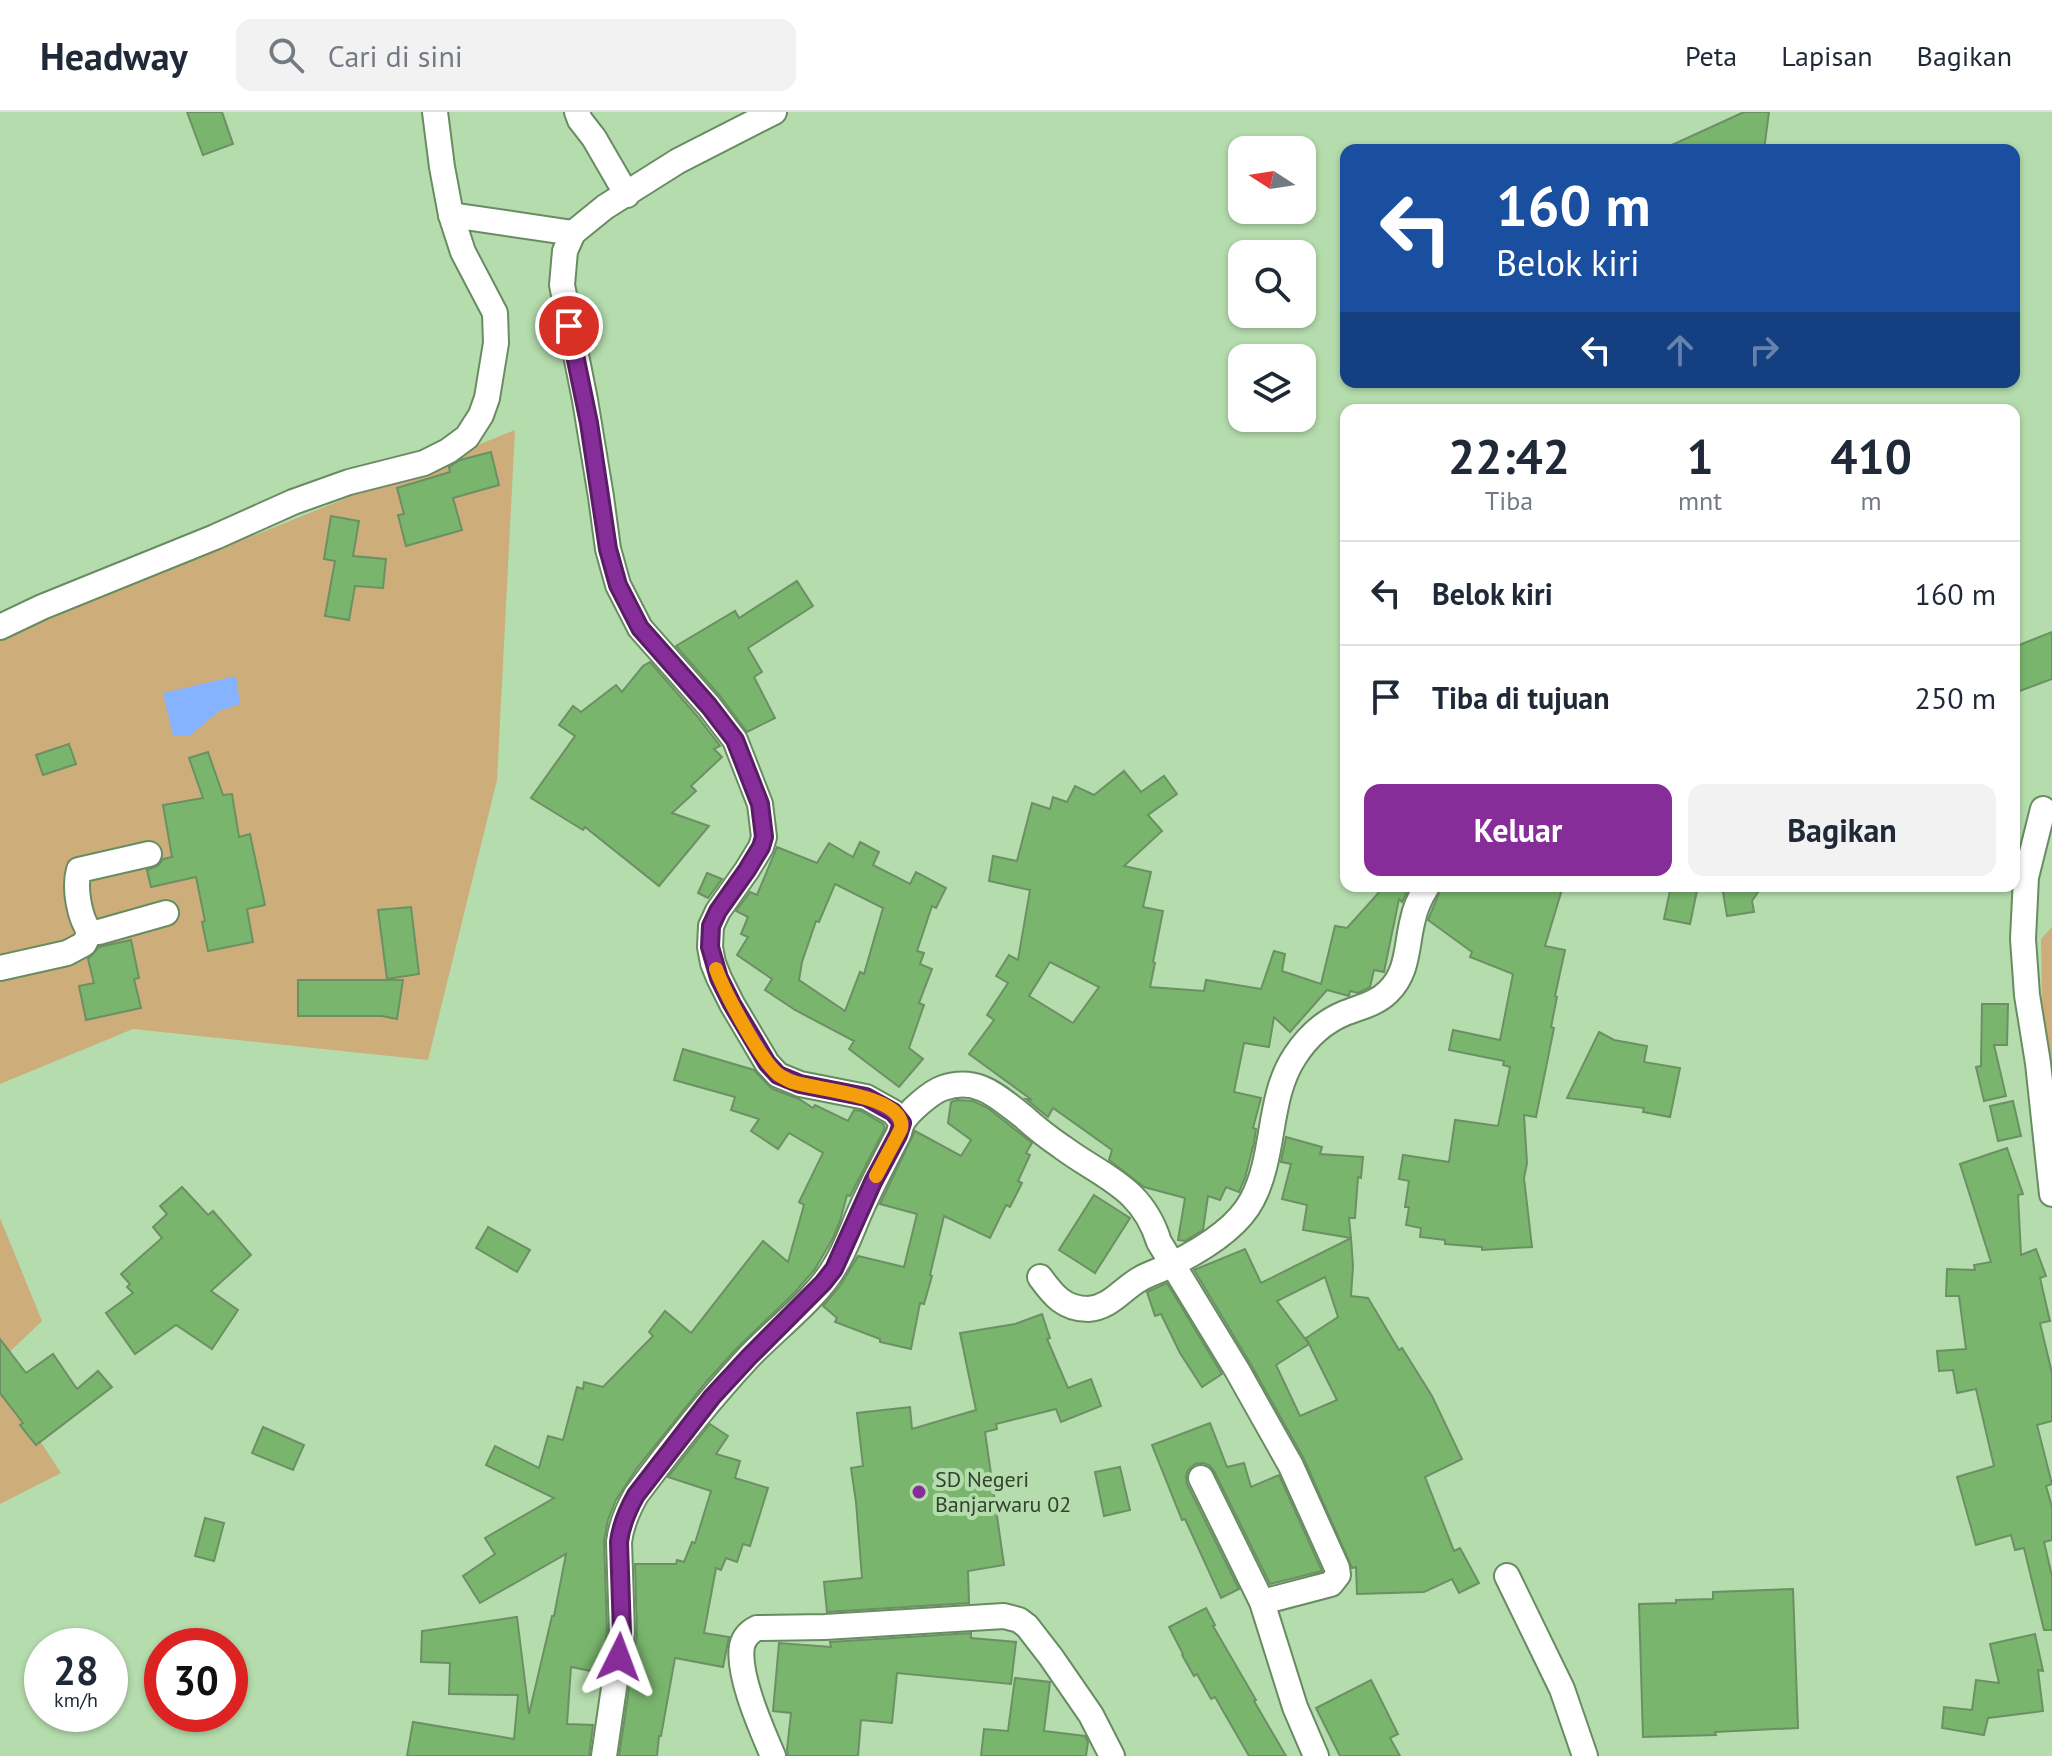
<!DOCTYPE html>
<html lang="id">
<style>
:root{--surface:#fff;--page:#f2f2f3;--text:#1f2937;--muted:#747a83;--line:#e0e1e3;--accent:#872d99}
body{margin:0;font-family:"PT Sans",sans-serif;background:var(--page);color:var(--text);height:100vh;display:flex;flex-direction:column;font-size:30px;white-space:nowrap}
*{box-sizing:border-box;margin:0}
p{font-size:26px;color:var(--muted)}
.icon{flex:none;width:44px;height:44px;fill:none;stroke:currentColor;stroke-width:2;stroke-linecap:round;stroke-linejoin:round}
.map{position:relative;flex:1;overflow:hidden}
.details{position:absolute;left:1340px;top:292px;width:680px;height:488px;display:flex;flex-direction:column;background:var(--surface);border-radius:16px;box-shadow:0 2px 6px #0004}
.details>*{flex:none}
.banner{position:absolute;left:1340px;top:32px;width:680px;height:244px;border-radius:16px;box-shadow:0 2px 6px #0004;background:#1a4fa0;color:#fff;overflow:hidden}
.needle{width:52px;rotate:282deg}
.tools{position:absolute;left:1228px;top:24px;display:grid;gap:16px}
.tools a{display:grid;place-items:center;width:88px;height:88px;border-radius:16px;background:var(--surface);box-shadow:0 2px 6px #0004;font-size:40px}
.speed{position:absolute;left:24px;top:1516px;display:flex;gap:16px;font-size:40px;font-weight:700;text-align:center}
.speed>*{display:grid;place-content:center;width:104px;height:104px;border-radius:50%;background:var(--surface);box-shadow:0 2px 6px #0004;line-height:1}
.speed small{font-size:20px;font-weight:400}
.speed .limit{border:12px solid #d22;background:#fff;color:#111}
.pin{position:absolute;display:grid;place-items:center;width:68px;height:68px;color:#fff;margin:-34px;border:4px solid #fff;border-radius:50%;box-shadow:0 2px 8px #0007}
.me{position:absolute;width:88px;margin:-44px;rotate:3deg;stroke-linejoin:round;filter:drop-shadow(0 0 6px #0008)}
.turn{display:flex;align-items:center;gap:28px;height:168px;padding:0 24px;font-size:36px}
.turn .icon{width:104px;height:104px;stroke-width:2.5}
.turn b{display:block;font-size:56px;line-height:68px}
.lanes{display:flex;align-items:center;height:76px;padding:0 24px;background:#0003;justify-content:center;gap:40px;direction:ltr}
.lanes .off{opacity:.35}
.eta{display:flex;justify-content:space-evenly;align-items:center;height:136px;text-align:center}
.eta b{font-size:48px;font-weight:800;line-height:56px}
.action{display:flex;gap:16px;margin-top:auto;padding:16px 24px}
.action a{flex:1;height:92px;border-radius:16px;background:var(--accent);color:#fff;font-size:32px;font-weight:800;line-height:92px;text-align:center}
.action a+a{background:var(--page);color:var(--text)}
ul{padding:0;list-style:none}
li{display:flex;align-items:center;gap:24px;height:104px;padding:0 24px;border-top:2px solid var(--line)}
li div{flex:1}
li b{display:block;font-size:30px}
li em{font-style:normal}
header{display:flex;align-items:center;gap:48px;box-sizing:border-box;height:112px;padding:0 40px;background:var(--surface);border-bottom:2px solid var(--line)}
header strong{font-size:38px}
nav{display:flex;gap:44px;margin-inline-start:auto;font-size:28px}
.search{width:560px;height:72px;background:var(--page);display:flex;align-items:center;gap:20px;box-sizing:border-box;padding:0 28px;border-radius:16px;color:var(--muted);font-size:30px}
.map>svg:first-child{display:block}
.green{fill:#cdae7a}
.water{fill:#86b3ff}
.building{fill:#79b56d;stroke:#6b9064;stroke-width:2;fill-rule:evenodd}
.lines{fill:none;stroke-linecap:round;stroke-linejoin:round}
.minor-casing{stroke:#688c61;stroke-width:28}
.minor{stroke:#fff;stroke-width:24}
.route-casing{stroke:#581d63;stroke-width:20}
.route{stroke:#872d99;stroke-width:14}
.slow{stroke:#f59e0b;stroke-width:14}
.poi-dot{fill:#872d99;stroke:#b5dcad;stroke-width:3}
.labels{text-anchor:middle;stroke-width:8;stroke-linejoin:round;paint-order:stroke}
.poi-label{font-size:22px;fill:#32422f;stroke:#b5dcad;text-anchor:start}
</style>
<header>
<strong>Headway</strong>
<div class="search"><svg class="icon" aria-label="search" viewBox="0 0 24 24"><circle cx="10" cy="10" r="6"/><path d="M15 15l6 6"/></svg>Cari di sini</div>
<nav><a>Peta</a><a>Lapisan</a><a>Bagikan</a></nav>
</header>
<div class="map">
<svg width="2052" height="1644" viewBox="0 0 2052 1644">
<rect width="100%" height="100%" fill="#b5dcad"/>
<g class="green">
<polygon points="515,318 497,668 428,948 133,917 0,972 0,526"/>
<polygon points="2052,815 2052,994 2042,893 2041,827"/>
<polygon points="0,1106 42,1209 0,1249"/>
<polygon points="0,1268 61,1361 0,1392"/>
</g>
<polygon class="water" points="236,564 240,592 219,599 191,623 173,624 163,581"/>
<g class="building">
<polygon points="187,0 222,0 233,32 203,43"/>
<polygon points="1744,0 1769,0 1764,38 1661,38"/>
<polygon points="491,340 499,373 453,386 462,418 406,434 398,403 404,402 397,376 450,360 449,355 460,348"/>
<polygon points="331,404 359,409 353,444 386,447 383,476 355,474 349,508 325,504 335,449 324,447"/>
<polygon points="797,469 813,494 748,536 762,560 754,565 775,606 747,620 720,584 676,534 735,499 739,506"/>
<polygon points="2052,520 2052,567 2014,581 2014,535"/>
<polygon points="650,550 697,604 720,634 714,637 722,645 691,674 696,679 672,701 709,714 659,774 585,715 583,718 531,686 575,624 559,613 573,594 581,600 616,573 622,580 643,554"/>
<polygon points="69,632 76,652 43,663 36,643"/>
<polygon points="208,640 223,683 232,682 239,725 250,722 265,793 247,797 253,830 208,839 202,810 205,809 196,765 151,775 147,758 159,753 163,747 172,745 163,693 203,686 189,646"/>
<path d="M1124 659 1141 680 1164 664 1177 682 1148 703 1162 719 1124 754 1151 760 1143 795 1163 799 1153 850 1155 851 1150 875 1204 879 1206 868 1261 877 1274 839 1285 842 1282 859 1321 872 1335 814 1347 816 1383 776 1381 774H1410L1402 790 1399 787 1384 860 1374 858 1370 875 1358 881 1350 879 1349 884 1327 878 1290 920 1274 905 1269 935 1244 931 1234 980 1261 986 1253 1016 1256 1017 1254 1031 1245 1066 1239 1080 1226 1075 1220 1088 1208 1084 1203 1118 1185 1129 1178 1128 1185 1086 1144 1075 1109 1048 1112 1038 1053 996 1048 1005 1026 987 1032 988 969 942 994 908 987 903 1008 871 996 864 1009 843 1018 848 1030 778 989 769 993 744 1017 749 1032 691 1050 697 1053 685 1067 690 1075 674 1094 683ZM1050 850 1099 875 1073 911 1029 884Z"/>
<path d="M860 730 879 740 873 753 910 772 916 760 946 776 936 796 932 794 917 839 924 841 920 852 932 857 919 891 924 893 909 936 923 947 899 975 849 937 854 929 795 898 765 878 772 867 737 843 748 825 741 822 748 805 736 799 750 780 757 783 777 735 817 751 829 731 853 745ZM835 772 883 796 864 862 860 860 845 899 799 868 802 850 816 809 819 810Z"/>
<polygon points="707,761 722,767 708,786 698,781"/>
<polygon points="1442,774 1563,774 1545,834 1565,838 1555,884 1557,885 1551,915 1554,916 1536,1005 1524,1003 1527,1051 1524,1066 1532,1135 1482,1138 1482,1135 1445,1132 1445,1128 1420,1125 1421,1116 1406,1113 1409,1095 1405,1095 1409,1069 1399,1067 1403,1043 1449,1050 1455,1008 1498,1014 1510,955 1503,953 1504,949 1449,938 1453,918 1500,928 1513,862 1470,845 1472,840 1428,808"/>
<polygon points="1671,774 1698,774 1690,812 1664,807"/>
<polygon points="1722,774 1762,774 1752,789 1754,800 1727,804"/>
<polygon points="411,795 419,862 387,867 378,798"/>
<polygon points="131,828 139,866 134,867 141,896 86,908 79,874 94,871 88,847 99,835"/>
<polygon points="298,868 403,868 397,907 382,904 298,904"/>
<polygon points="1982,892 2008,892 2007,933 1994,933 2006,984 1984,989 1976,955 1981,954"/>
<polygon points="1599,920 1614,928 1647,934 1644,950 1680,956 1670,1005 1643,1000 1644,996 1567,986"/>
<polygon points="683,937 754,958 772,977 799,987 813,996 815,993 848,1009 854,998 861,999 883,1012 885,1016 850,1084 847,1083 840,1109 833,1126 815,1157 795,1180 736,1237 706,1270 637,1356 616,1388 608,1408 604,1428 607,1520 601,1561 571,1555 567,1612 593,1613 589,1644 407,1644 413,1610 514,1627 518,1583 449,1582 450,1551 421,1550 422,1519 517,1505 529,1602 552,1504 554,1504 566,1442 480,1491 463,1464 495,1442 485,1426 554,1386 486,1353 495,1334 539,1356 548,1324 563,1328 577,1275 583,1277 584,1270 603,1275 653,1224 649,1220 665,1199 691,1221 763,1129 788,1150 804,1093 799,1090 823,1041 789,1021 778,1037 751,1019 759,1007 731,998 735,985 674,968"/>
<polygon points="957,988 973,989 988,996 1032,1031 1026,1041 1030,1043 1018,1069 1022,1071 1010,1095 1006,1093 990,1126 944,1104 930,1163 932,1164 924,1192 920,1191 911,1237 880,1230 880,1227 835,1210 837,1206 823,1194 840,1174 858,1144 904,1155 917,1102 880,1092 915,1019 961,1044 971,1028 948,1011 951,990"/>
<polygon points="2013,989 2021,1024 1998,1029 1990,994"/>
<polygon points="1286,1025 1322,1035 1320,1042 1363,1045 1361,1066 1358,1065 1355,1106 1349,1106 1351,1126 1303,1118 1307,1093 1282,1087 1291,1052 1281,1050"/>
<polygon points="2007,1036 2023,1082 2018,1083 2021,1143 2036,1137 2046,1164 2040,1166 2050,1209 2040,1211 2052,1261 2052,1309 2037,1313 2052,1372 2046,1374 2052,1395 2052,1428 2044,1430 2052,1464 2052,1518 2044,1518 2024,1436 2015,1438 2011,1423 1976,1433 1957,1365 1994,1354 1976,1277 1957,1281 1953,1258 1939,1259 1937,1239 1966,1237 1959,1184 1946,1184 1947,1157 1975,1158 1974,1153 1991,1150 1960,1052"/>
<polygon points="182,1075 208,1103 213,1099 251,1143 211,1179 238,1198 212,1237 176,1213 135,1242 106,1201 133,1181 127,1175 130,1172 121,1162 162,1126 153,1115 167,1102 160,1094"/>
<polygon points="1094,1083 1130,1106 1095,1161 1059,1138"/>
<polygon points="488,1115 530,1138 517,1160 476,1136"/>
<path d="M1351 1126 1353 1154 1351 1184 1368 1186 1399 1238 1402 1236 1432 1284 1462 1347 1425 1365 1454 1439 1460 1436 1479 1471 1459 1481 1452 1467 1424 1480 1357 1482 1356 1455 1352 1456 1304 1347 1250 1251 1194 1158 1245 1137 1261 1171ZM1325 1165 1338 1205 1306 1226 1337 1288 1300 1304 1276 1253 1309 1232 1277 1189Z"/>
<polygon points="1167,1171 1222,1262 1202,1275 1180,1241 1161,1202 1155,1204 1147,1180"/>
<polygon points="1042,1202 1050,1226 1047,1227 1068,1276 1091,1267 1101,1294 1061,1310 1056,1297 996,1312 997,1317 985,1320 1004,1453 968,1459 969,1491 827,1500 824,1470 862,1466 856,1390 851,1356 863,1354 857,1301 910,1295 912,1317 976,1298 960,1221 1015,1212"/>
<polygon points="0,1227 26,1261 53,1242 77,1277 98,1259 112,1275 36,1333 20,1313 23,1311 0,1281"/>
<polygon points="1210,1311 1227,1355 1244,1351 1251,1375 1279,1363 1322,1459 1270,1472 1214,1359 1209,1353 1203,1351 1195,1352 1188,1358 1186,1364 1187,1372 1239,1477 1221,1486 1185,1407 1182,1408 1152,1333"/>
<polygon points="710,1312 728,1324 716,1342 740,1349 735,1366 768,1376 750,1434 743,1432 737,1450 726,1446 721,1458 716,1456 704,1521 729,1525 723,1555 675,1546 661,1624 659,1624 657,1644 619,1644 637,1523 635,1452 676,1452 677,1448 684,1450 692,1430 695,1431 711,1379 668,1365"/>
<polygon points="263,1315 304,1333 293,1358 252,1341"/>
<polygon points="1120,1355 1130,1398 1104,1404 1095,1360"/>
<polygon points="205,1406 224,1411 214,1449 195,1444"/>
<polygon points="1793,1477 1798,1616 1715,1620 1716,1623 1643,1625 1639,1492 1676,1491 1676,1488 1713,1487 1713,1480"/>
<polygon points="1206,1496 1215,1513 1213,1514 1256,1588 1254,1589 1286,1644 1249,1644 1215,1585 1211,1587 1197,1562 1194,1564 1182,1543 1183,1542 1169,1515"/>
<polygon points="971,1521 971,1526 1016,1530 1011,1572 897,1561 892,1611 861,1608 858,1644 788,1644 787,1638 791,1601 773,1599 779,1531 831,1535 830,1530"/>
<polygon points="2035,1522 2043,1559 2038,1558 2043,1599 1988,1606 1984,1623 1942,1616 1944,1595 1972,1598 1976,1568 1999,1571 1990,1532"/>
<polygon points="1015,1566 1050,1570 1044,1619 1085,1624 1088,1630 1086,1644 981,1644 984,1617 1008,1619"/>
<polygon points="1371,1568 1398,1622 1390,1626 1400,1644 1340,1644 1316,1596"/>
</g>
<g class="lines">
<defs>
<g id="minor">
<polyline points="577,0 580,8 594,26 627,83"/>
<polyline points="774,0 678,49 605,95 573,121 565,139 562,173 585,288 601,385 608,437 618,473 640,516 709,594 735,628 760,692 764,725 761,735 747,758 718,799 711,814 710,835 713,851 719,866 732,892 767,951 778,963 800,972 866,985 893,1000 902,1011"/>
<polyline points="451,103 573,121"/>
<polyline points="0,515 42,495 215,425 293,390 349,370 424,351 448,339 467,325 481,303 487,286 496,231 495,201 463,140 451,103 442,55 435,0"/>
<polyline points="2043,697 2026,765 2023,827 2027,883 2038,951 2052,1082"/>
<polyline points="90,820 99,820 166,801"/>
<path d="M0 856 67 841 84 832 90 820C79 806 74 775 79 758L149 742"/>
<path d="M1040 1165C1053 1183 1064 1197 1088 1197 1110 1196 1122 1177 1140 1167 1150 1161 1162 1158 1173 1152 1201 1138 1237 1117 1252 1088 1276 1043 1267 986 1295 944 1308 924 1323 910 1345 901 1360 895 1376 892 1388 880 1409 860 1406 833 1413 807 1415 796 1421 784 1427 774"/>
<polyline points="1201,1366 1262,1490 1295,1595 1316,1644"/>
<polyline points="1507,1464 1562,1577 1585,1644"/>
<path d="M604 1644 622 1521 619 1430C621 1413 627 1399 636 1383 671 1336 707 1290 747 1247 773 1219 817 1186 835 1154 847 1135 853 1114 863 1093 874 1069 886 1046 898 1023 900 1019 900 1015 902 1011 908 1000 931 980 943 976 978 964 998 985 1024 1005 1036 1016 1049 1026 1062 1035 1104 1066 1142 1075 1159 1130L1237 1258 1291 1354 1337 1456 1338 1463 1331 1472 1262 1490"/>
<path d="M773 1644C762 1618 737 1563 742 1534 744 1525 749 1520 757 1516L825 1515 1004 1504 1019 1508 1027 1514 1051 1545 1091 1603 1112 1644"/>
</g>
</defs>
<use href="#minor" class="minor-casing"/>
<use href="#minor" class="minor"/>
</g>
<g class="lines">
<defs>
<path id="route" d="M569 214 589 311 608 437 618 473 640 516 709 594 735 628 760 692 764 725 761 735 747 758 718 799 711 814 710 835 719 866 732 892 767 951 778 963 800 972 866 985 893 1000 902 1011 898 1023 873 1070 834 1157 823 1171 749 1245 712 1285 636 1383C627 1399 621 1413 619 1430L622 1521 619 1545"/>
</defs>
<use href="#route" class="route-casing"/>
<use href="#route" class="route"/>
<path class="slow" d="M716 857C724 879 761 950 779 963 782 965 786 967 790 969 811 978 908 982 901 1017L876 1064"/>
</g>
<circle class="poi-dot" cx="919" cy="1380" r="8"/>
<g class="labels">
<g class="poi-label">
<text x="935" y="1375">SD Negeri<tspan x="935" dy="25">Banjarwaru 02</tspan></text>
</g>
</g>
</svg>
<div class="tools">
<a><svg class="needle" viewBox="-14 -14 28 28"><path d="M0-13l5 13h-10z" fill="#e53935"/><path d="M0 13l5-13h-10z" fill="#747a83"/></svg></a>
<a><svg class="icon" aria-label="search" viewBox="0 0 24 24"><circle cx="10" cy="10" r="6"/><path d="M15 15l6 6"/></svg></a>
<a><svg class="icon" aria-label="layers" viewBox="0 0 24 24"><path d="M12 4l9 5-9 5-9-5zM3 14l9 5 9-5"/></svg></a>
</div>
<div class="speed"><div>28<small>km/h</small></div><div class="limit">30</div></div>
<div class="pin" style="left:569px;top:214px;background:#d93025"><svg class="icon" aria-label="arrive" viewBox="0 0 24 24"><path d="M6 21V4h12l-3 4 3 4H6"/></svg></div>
<svg class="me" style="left:619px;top:1545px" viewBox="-20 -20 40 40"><path d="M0-17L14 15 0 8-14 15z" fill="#872d99" stroke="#fff" stroke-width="4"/></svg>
<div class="banner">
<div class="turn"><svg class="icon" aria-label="left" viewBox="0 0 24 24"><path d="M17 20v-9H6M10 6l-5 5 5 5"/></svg><div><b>160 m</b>Belok kiri</div></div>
<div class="lanes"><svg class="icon" aria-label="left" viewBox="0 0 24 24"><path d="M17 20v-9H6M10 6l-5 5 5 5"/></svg><svg class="icon off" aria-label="ahead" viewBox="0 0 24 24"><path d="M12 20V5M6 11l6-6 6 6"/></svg><svg class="icon off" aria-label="right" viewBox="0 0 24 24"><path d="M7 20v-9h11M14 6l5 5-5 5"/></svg></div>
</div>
<section class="details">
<div class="eta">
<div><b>22:42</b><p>Tiba</p></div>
<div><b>1</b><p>mnt</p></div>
<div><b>410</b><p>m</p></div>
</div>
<ul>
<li><svg class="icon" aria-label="left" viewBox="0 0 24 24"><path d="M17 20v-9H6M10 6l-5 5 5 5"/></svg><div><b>Belok kiri</b></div><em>160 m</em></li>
<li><svg class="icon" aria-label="arrive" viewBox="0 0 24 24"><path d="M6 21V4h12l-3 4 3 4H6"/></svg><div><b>Tiba di tujuan</b></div><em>250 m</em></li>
</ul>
<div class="action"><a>Keluar</a><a>Bagikan</a></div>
</section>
</div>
